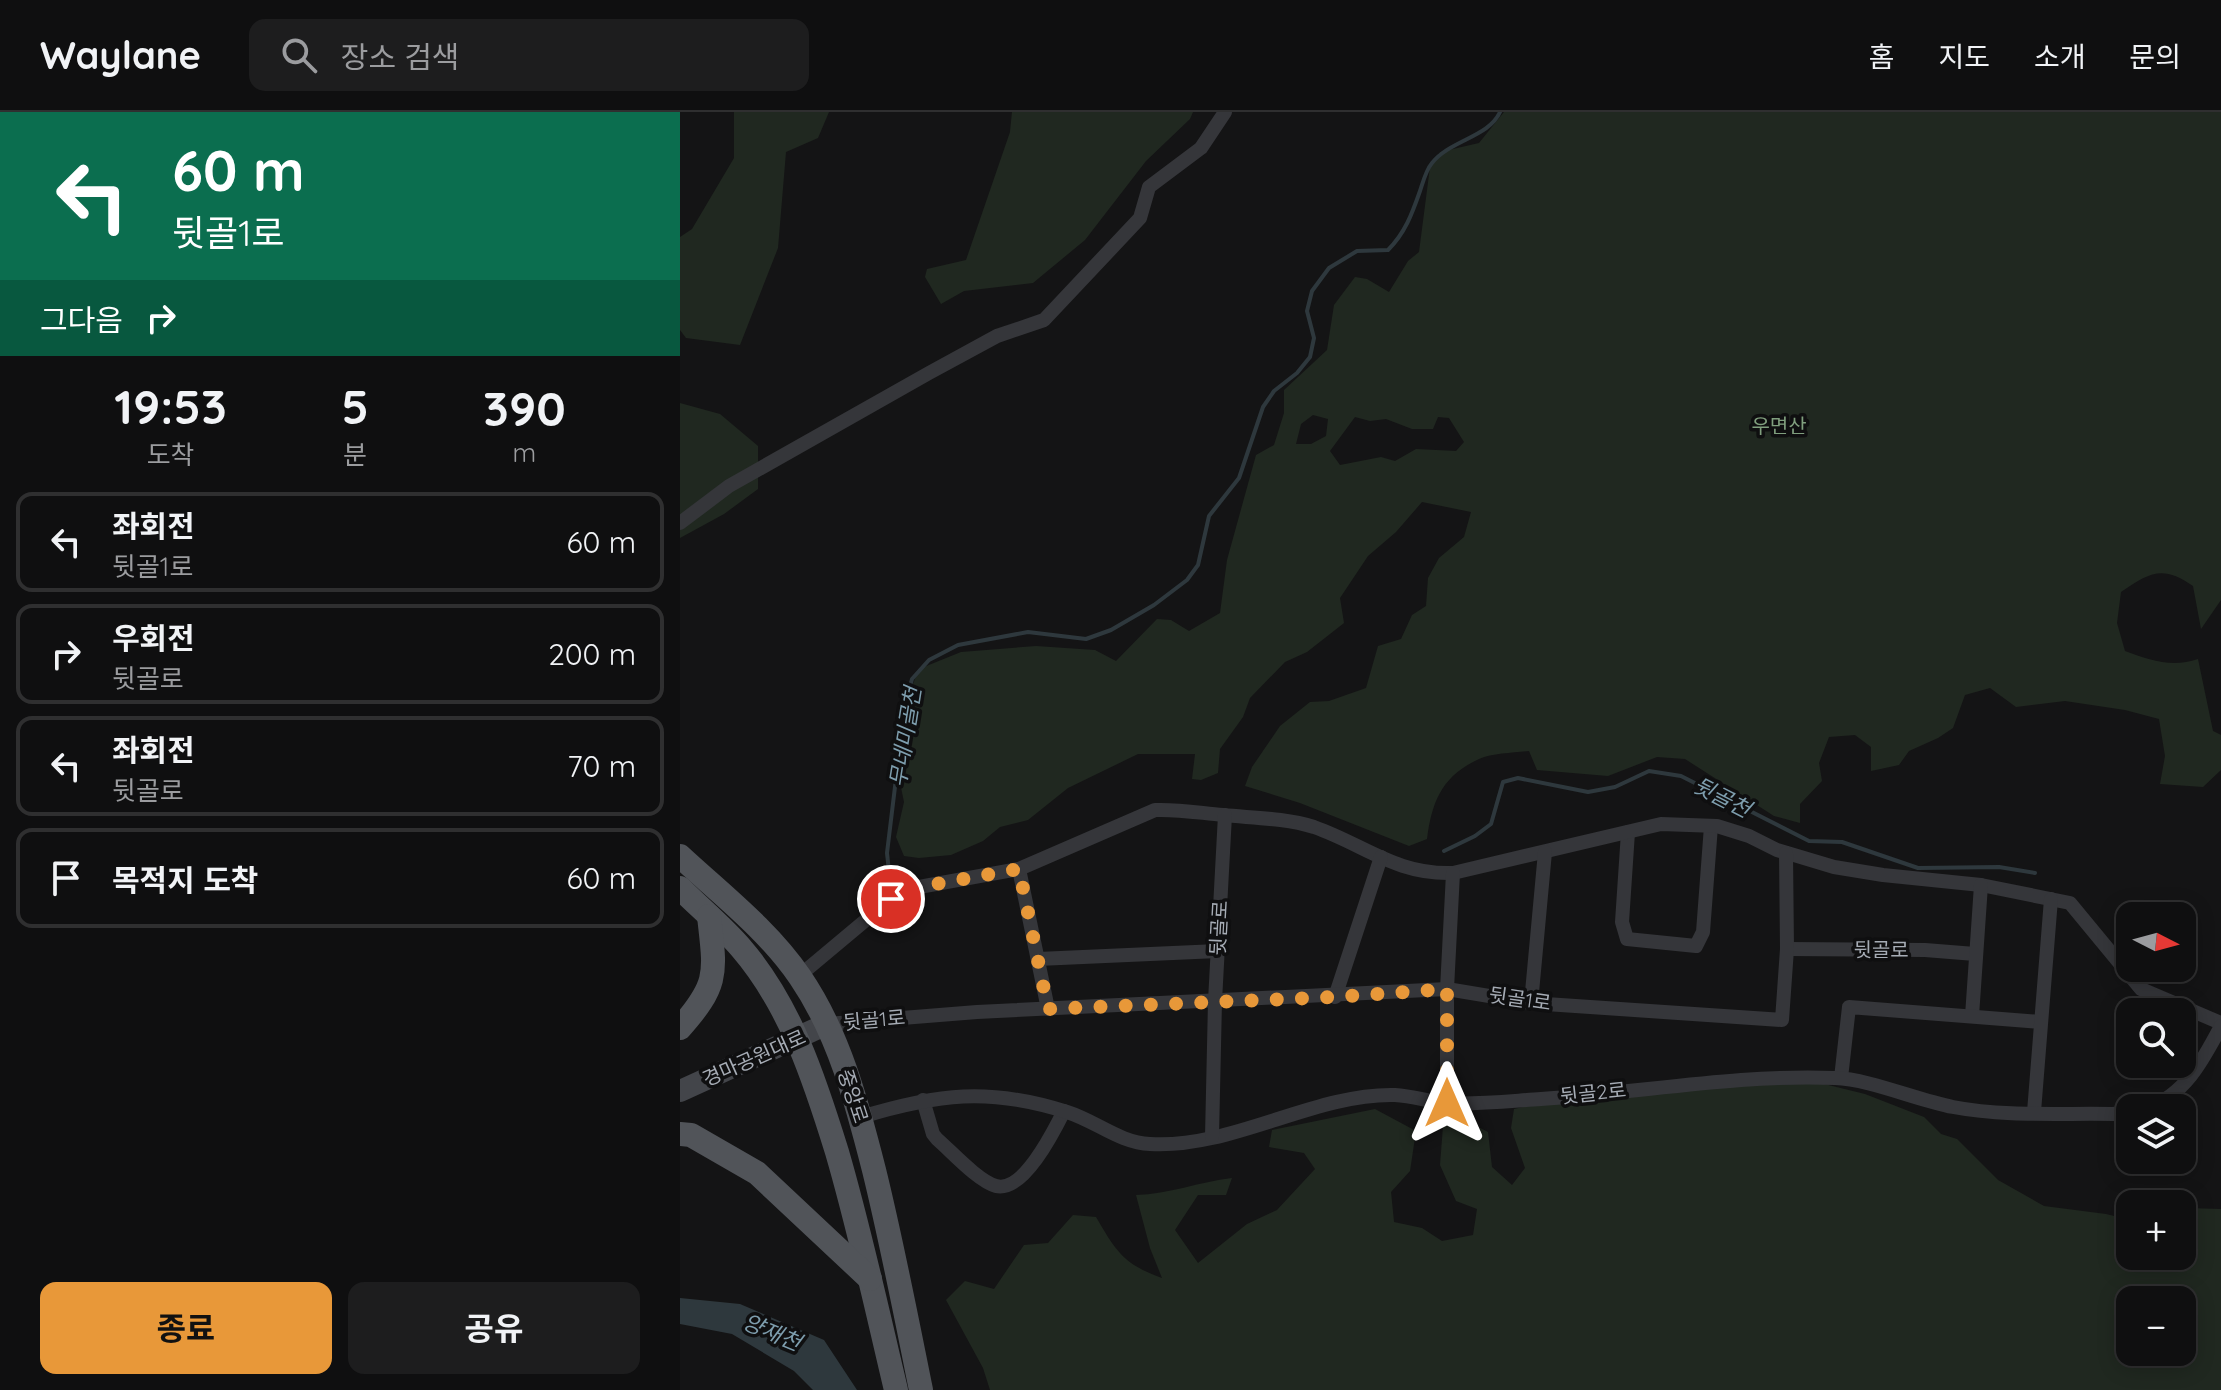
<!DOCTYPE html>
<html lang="ko">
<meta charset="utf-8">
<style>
:root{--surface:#0f0f10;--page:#1d1d1e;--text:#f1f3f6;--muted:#9b9c9f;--line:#2f2f30;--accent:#e89839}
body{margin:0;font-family:Quicksand,"Noto Sans KR",sans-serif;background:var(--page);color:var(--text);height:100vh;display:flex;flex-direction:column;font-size:30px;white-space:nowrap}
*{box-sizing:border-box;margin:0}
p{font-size:26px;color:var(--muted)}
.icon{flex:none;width:44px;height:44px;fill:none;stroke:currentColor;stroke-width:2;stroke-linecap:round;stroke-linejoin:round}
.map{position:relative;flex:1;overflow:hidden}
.details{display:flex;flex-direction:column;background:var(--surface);width:680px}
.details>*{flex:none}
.hud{background:#0b6e4f;color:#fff;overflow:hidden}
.needle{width:52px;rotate:96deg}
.tools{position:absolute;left:1436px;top:790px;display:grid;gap:16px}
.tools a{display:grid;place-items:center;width:80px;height:80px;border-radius:16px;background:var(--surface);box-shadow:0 4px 20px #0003,0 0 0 2px var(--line);font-size:40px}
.pin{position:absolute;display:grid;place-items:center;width:68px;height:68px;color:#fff;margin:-34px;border:4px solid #fff;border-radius:50%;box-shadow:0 2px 8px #0007}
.me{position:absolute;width:88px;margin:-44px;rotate:0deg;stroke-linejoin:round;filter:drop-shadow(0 0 6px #0008)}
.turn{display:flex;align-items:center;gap:28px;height:168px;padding:0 40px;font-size:36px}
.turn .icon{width:104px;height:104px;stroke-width:2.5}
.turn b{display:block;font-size:56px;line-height:68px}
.then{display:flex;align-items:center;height:76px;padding:0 40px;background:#0003;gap:16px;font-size:30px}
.eta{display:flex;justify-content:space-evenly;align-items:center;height:136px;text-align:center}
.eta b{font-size:48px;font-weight:700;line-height:56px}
.cta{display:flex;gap:16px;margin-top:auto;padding:16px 40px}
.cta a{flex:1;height:92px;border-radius:16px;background:var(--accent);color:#111;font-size:32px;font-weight:700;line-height:92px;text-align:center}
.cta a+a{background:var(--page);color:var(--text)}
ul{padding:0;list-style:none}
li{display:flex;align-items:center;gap:24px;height:100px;margin:0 16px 12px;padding:0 24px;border:4px solid var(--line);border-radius:16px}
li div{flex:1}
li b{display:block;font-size:30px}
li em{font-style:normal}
header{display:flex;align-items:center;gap:48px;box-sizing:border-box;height:112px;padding:0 40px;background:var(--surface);border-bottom:2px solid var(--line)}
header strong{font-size:38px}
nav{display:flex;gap:44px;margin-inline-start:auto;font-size:28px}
.search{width:560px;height:72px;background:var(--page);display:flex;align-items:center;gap:20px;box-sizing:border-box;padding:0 28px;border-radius:16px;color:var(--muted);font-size:30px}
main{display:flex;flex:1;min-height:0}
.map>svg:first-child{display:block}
.green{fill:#202820;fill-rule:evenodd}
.water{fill:#2e383d}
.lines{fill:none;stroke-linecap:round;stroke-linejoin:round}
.stream{stroke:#2e383d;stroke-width:4}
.street{stroke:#35363a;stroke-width:14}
.secondary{stroke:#43454a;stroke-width:22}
.primary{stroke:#515459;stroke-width:24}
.route{stroke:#e89839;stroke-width:14;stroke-dasharray:0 25.2}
.labels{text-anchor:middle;stroke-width:7;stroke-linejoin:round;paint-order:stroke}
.park-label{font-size:20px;fill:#809f7e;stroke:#0f0f10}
.street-label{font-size:20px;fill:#a6acb5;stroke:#0f0f10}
.water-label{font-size:22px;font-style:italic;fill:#7e9eae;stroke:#0f0f10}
</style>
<header>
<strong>Waylane</strong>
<div class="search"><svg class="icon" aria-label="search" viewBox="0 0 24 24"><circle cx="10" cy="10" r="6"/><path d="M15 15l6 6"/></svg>장소 검색</div>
<nav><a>홈</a><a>지도</a><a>소개</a><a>문의</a></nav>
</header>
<main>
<section class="details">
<div class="hud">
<div class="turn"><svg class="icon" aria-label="left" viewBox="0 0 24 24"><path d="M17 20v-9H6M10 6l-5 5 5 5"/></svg><div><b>60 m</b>뒷골1로</div></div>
<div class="then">그다음<svg class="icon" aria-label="right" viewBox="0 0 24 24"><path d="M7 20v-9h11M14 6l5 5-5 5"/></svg></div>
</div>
<div class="eta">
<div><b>19:53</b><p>도착</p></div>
<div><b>5</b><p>분</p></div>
<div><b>390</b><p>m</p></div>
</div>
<ul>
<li><svg class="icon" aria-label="left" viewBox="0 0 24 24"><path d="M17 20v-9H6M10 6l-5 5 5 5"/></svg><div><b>좌회전</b><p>뒷골1로</p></div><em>60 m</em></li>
<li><svg class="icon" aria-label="right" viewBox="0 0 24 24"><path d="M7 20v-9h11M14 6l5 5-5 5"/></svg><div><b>우회전</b><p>뒷골로</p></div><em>200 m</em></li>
<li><svg class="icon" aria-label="left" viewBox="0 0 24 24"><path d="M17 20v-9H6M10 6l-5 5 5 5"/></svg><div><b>좌회전</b><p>뒷골로</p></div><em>70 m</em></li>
<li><svg class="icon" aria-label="arrive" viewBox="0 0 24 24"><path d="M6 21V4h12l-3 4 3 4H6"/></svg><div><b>목적지 도착</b></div><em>60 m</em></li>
</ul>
<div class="cta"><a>종료</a><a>공유</a></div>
</section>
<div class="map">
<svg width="1541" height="1278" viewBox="0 0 1541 1278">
<rect width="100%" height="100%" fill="#141415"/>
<g class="green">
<polygon points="54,0 149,0 138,26 106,40 98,136 60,233 6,226 0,218 0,125 12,117 54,46"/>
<polygon points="332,0 513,0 510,7 466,49 405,128 353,171 284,179 261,192 245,165 247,157 286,148 330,20"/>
<path d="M824 0H1541V488L1521 517 1513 474C1483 453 1470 460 1441 480L1437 511 1445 539C1469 548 1492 556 1518 547L1533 619 1541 623V658L1523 675 1480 672 1485 644 1479 607 1445 598 1385 589 1336 595 1310 576 1285 583 1273 616 1258 626 1229 639 1219 653 1191 659V635L1175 623 1149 625 1139 651 1142 669 1120 692V711L1094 704 1005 647 977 645 928 664 857 658 849 639C834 641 813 641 799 647 762 664 752 689 747 727L729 734 620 691 565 674 572 655 600 614 630 590 649 589 686 576 698 534 721 527 732 503 746 494 748 466 759 446 784 425 791 400 742 390 716 420 688 444 660 486 664 511 627 540 605 550 570 586 563 605 540 637 538 661 521 668 512 667 515 642H458L388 676 348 708 320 715 303 729 271 743 239 746 224 744 216 725 224 690 217 656 230 599 231 577 239 557 281 540 356 534 415 538 436 549 477 507 491 508 509 519 540 501 547 448 576 343 594 333 604 301V278L647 238 654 193 675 165 687 167 709 180 728 149 739 140 750 55 760 40 799 31ZM633 303 648 307 646 324 631 332H616L621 312ZM675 305 690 309 706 307 732 317H753L758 305 769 306 784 330 776 339 736 337 715 349 701 345 660 353 650 339Z"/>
<polygon points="0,291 40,302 78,334 78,377 44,402 0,426"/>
<path d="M1132 969 1185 982 1244 1005 1261 1022 1277 1027 1318 1068 1364 1094 1426 1102 1450 1108V1144H1502V1110L1507 1096 1541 1097V1278H310L303 1256 266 1188 285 1169 314 1177 344 1133 368 1131 393 1103 416 1105C436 1139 443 1152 482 1166L470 1136 456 1083C489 1082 519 1070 552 1066L546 1083H518L495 1118 518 1151 567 1112 597 1098 635 1057 624 1041 589 1035 592 1018 695 997 736 1019 730 1059 711 1080 714 1110 742 1116 762 1129 793 1123 797 1097 776 1089 760 1053 763 1014 785 1008 808 1020 812 1055 832 1073 845 1056 831 1016 834 997 875 988ZM1450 1188H1502V1240H1450Z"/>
</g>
<polygon class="water" points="0,1186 60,1192 144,1228 177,1278 133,1278 114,1259 52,1222 0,1212"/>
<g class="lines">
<g class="stream">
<polyline points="764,739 795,724 811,712 823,670 838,666 908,680 935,675 969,659 1001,664 1129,729 1162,730 1238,756 1319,755 1355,761"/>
<path d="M211 778 207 741 225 592 232 567 249 548 278 533 348 520 406 527 431 518 474 493 507 468 518 453 529 404 559 366 583 295 594 279 617 261 630 245 634 226 627 199 632 179 649 156 677 139 708 138C725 121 732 102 740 79 743 70 746 58 752 51 770 28 809 25 820 0"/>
<polyline points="211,778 225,764"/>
</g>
<g class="street">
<polyline points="0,411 49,374 249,261 317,224 364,208 460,106 469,75 521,36 545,0"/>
<polyline points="948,720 942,810 947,827 1016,834 1023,820 1031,714"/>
<polyline points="339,757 368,897"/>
<polyline points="1107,837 1245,838 1295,842"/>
<polyline points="358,847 538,839"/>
<path d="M119 864 211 787 239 775 339 757 475 698C498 697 520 701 543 703 573 706 605 706 634 715 685 733 716 763 773 761L981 712 1037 714 1069 724 1097 738 1154 755 1203 763 1301 773 1390 791 1461 877 1541 911"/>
<polyline points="655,885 701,745"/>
<polyline points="851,891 865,740"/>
<polyline points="1292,904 1301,773"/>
<polyline points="147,912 297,900 767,877 851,891 1102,908 1107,837 1106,741"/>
<polyline points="1161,966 1169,895 1361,910"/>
<path d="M243 988 253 1022 257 1027C272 1040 298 1069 316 1074 343 1081 374 1019 384 999"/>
<polyline points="767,991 767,877 773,761"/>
<path d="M1467 996C1505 983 1523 948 1541 914"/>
<polyline points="1354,1000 1371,787"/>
<path d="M181 1005C257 982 309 975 387 1000 416 1009 440 1031 470 1032 552 1037 634 981 715 983 732 984 748 989 765 991 796 993 830 989 861 987 960 981 1056 962 1155 966 1189 967 1237 988 1273 995 1325 1005 1381 1001 1433 1002L1450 1000"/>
<polyline points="532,1025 535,889 545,703"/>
</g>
<polyline class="secondary" points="0,979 147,912"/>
<g class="primary">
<path d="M0 744C41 782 88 818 120 865 159 922 177 991 194 1058 212 1131 226 1204 241 1278"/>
<path d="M0 776C20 796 43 815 61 836 111 894 135 969 157 1040 180 1119 197 1198 216 1278"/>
<path d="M0 916C40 871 35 860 29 804"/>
<polyline points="0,1022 11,1023 77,1061 190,1167"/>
</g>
</g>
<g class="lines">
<polyline class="route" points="211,787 239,775 339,757 368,897 655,885 767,877 767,991"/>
</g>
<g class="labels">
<g class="park-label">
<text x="1099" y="321">우면산</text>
</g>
<g class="street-label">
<text transform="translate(539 816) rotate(-87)" y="7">뒷골로</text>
<text x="1201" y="845">뒷골로</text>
<text transform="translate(840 887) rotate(8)" y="7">뒷골1로</text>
<text transform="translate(194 908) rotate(-5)" y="7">뒷골1로</text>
<text transform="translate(74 946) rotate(-24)" y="7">경마공원대로</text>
<text transform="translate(913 981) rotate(-6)" y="7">뒷골2로</text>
<text transform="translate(173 984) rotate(72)" y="7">중앙로</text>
</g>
<g class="water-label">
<text transform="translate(225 625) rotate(-81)" y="8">무네미골천</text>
<text transform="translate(1042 685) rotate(27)" y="8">뒷골천</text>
<text transform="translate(92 1220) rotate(23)" y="8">양재천</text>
</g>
</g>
</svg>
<div class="tools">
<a><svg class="needle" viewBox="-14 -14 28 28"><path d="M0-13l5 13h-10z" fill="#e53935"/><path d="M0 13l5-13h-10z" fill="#9b9c9f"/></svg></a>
<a><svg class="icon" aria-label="search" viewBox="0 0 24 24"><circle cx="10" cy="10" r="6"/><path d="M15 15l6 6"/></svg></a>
<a><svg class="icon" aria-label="layers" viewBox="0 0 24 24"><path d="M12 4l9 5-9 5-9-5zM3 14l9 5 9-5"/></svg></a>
<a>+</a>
<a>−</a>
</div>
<div class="pin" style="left:211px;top:787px;background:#d93025"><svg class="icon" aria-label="arrive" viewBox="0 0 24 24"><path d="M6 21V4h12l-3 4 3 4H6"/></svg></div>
<svg class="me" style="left:767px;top:991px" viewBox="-20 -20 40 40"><path d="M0-17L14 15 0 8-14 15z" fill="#e89839" stroke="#fff" stroke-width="4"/></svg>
</div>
</main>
